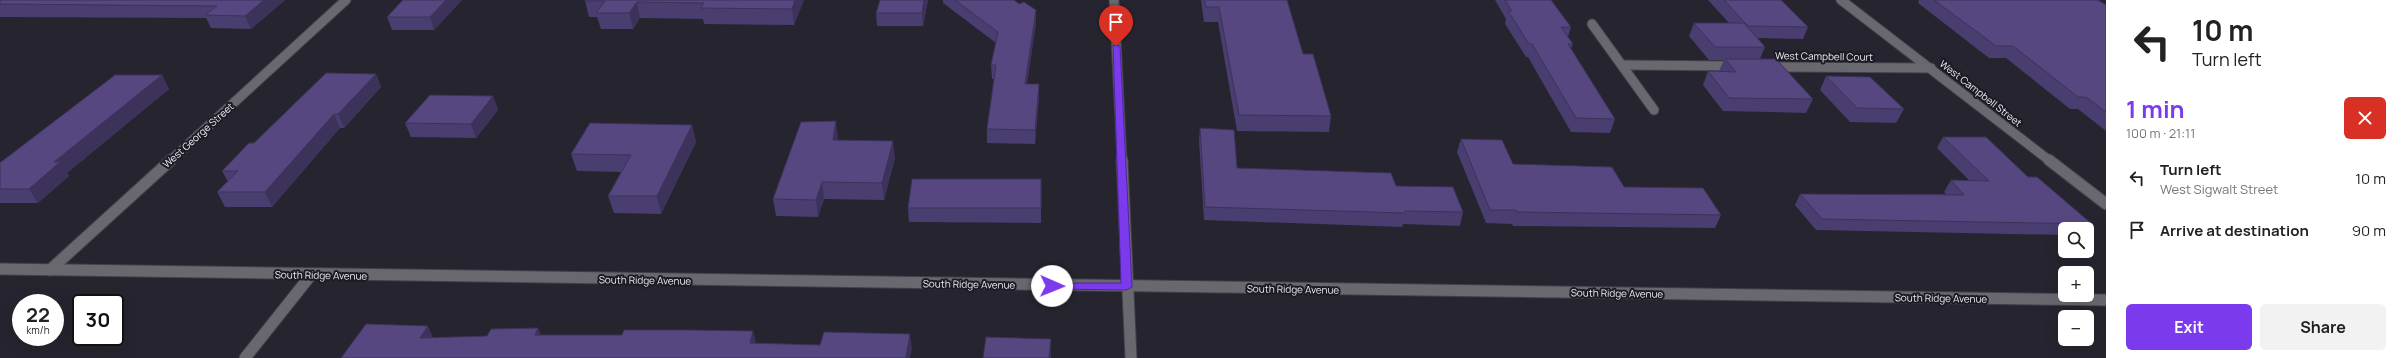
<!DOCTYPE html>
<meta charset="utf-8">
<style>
:root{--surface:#fff;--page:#f2f2f2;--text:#222;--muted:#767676;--accent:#7c3aed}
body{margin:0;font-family:Manrope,sans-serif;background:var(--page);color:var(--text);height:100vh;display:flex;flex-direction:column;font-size:15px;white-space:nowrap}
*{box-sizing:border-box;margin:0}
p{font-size:13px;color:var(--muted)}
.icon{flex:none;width:22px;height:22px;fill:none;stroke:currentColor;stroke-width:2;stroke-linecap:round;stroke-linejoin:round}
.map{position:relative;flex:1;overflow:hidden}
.panel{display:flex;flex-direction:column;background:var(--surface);width:300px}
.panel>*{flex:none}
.hud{background:#fff;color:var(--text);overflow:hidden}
.buttons{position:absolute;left:2058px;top:222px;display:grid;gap:8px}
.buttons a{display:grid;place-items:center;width:36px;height:36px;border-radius:6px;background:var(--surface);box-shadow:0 4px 16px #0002;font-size:20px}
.speed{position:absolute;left:12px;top:294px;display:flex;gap:8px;font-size:20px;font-weight:700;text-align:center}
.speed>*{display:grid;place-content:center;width:52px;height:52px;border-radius:50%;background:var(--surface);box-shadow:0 4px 16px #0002;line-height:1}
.speed small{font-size:10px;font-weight:400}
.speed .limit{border:2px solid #111;border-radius:6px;background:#fff;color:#111}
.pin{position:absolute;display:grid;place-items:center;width:34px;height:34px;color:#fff;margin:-41px -17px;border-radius:50% 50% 50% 0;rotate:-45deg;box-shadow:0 0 4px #0007}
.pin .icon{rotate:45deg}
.me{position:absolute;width:44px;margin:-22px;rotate:91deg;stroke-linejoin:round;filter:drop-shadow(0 0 3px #0008)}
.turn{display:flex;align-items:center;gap:14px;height:84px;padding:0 20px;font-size:18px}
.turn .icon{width:52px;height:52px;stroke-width:2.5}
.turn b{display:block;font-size:28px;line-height:34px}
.round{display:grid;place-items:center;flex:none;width:42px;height:42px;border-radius:6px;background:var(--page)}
.headline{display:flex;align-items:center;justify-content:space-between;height:68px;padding:0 20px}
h1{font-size:24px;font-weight:700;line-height:30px;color:var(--accent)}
.cta{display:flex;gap:8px;margin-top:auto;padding:8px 20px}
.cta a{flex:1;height:46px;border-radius:6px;background:var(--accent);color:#fff;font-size:16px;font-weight:700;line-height:46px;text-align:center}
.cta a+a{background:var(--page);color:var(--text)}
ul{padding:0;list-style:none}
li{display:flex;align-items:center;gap:12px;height:52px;padding:0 20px}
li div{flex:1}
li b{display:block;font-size:15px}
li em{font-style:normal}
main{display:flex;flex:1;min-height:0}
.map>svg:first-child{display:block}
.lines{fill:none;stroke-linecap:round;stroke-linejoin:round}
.minor-far1-casing{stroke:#42404a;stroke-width:11}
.minor-casing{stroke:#42404a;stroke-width:13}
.minor-far1{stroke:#69686e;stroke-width:9}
.minor{stroke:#69686e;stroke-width:11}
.wall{fill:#4a3d6f}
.shaded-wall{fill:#3c325a}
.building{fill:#564781;stroke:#3c325a}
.route{fill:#7c3aed;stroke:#51269a}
.labels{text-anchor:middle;stroke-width:4;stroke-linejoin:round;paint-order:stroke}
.street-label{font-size:10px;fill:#efedf4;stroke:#1c1a24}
</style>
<main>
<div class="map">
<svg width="2106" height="358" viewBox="0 0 2106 358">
<rect width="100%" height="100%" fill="#26242e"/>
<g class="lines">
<defs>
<g id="minor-far1">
<polyline points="1114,0 1122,161"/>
<polyline points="1841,0 2050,161"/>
<polyline points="1592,24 1654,110"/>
<polyline points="1622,65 1735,66"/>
<polyline points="1771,67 1931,68"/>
<polyline points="170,161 346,0"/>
</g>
<g id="minor">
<polyline points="1122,160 1131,358"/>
<polyline points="2049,160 2106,204"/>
<polyline points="0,269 2106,300"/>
<polyline points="50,270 171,160"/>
<polyline points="245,358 311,275"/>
</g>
</defs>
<use href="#minor-far1" class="minor-far1-casing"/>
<use href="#minor" class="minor-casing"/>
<use href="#minor-far1" class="minor-far1"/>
<use href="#minor" class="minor"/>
</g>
<g class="wall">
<polygon points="0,0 285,0 251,29 211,28 206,18 0,17"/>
<polygon points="403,0 462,0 434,30 392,30 387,17"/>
<polygon points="804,0 794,25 704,24 703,19 640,18 633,29 601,29 597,17 589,17 585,1"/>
<polygon points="928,0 923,26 877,26 876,13"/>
<polygon points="943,0 1014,0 1019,4 1036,10 1036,23 1027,84 1039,97 1035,144 987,143 987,129 994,79 992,79 991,65 996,43 943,3"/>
<polygon points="1201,0 1287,0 1303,54 1331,116 1329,132 1237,131 1218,22 1204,22"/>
<polygon points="1495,0 1551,0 1571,27 1568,37 1573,44 1571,49 1615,119 1610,133 1571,132 1528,57 1526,57 1505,24 1506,19"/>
<polygon points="1708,0 1781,0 1808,27 1803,39 1758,38 1765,47 1760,59 1813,99 1806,113 1723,111 1703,85 1708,71 1719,71 1724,60 1709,60 1689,36 1694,23 1729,23"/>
<polygon points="1919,0 2098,0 2106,5 2106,131 2078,109 2070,109 2006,58 1989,58 1918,3"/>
<polygon points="376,74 381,87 344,128 340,128 272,207 225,207 217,192 228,182 222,171 254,143"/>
<polygon points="162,75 169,89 67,173 69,176 38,203 0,203 0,162 1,162"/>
<polygon points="1826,76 1904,109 1896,123 1850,122 1820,90"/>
<polygon points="493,96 498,110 476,138 411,137 405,123"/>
<polygon points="692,125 696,142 661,214 614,213 608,196 621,172 577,171 571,154"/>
<polygon points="1200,128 1237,168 1396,186 1463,212 1460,226 1403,224 1402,227 1204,220 1199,141"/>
<polygon points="1943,137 2028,177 2092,224 2087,231 2087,229 2065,229 2065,235 1816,230 1795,205 1800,194 1946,194 1944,192 1951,180 1970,181 1937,148"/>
<polygon points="838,138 838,140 895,158 884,200 824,199 818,217 776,216 773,199"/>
<polygon points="1461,139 1513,164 1624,187 1721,215 1715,228 1513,226 1512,224 1486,223 1457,152"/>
<polygon points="1041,193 1041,223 909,222 908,208"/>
</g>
<g class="shaded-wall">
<polygon points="264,0 285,0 251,29 245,16"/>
<polygon points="446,0 462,0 434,30 430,17"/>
<polygon points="795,0 804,0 794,25 792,9"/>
<polygon points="924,0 928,0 923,26 922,13"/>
<polygon points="637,2 640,18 633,29 629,13"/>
<polygon points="1036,10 1036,23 1025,97 1025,84"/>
<polygon points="376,74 381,87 344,128 338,114"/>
<polygon points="162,75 169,89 67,173 69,176 38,203 29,189 54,162"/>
<polygon points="1039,84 1039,97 1035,144 1035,130"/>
<polygon points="493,96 498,110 476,138 471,124"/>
<polygon points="334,114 340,128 272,207 265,192"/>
<polygon points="836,121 838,138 835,157 833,140"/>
<polygon points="692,125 696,142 661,214 657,196"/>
<polygon points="893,141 895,158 884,200 882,183"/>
<polygon points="822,182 824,199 818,217 816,200"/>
<polygon points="428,326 435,341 420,338"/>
<polygon points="538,328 544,343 535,335"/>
<polygon points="753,331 757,346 750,343"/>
<polygon points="910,334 912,349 910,358 906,358"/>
<polygon points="1051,339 1051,358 1049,358"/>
</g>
<g class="building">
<polygon points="0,0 264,0 245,16 205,15 217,6 0,4"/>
<polygon points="403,0 446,0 430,17 387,17"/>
<polygon points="585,0 795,0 792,9 701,8 704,3 637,2 629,13 596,13 605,1 585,1"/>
<polygon points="880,0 924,0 922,13 876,13"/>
<polygon points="955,0 1014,0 1019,4 1024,2 1036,10 1025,84 1039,84 1035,130 987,129 996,65 991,65 998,32"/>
<polygon points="1204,0 1287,0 1303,54 1313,54 1331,116 1239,115 1219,7 1206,7"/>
<polygon points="1505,0 1551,0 1571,27 1561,27 1573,44 1568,44 1615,119 1576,118 1532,44 1529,44 1508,11 1512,11"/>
<polygon points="1724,0 1781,0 1808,27 1748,26"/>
<polygon points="1934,0 2098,0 2106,5 2106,112 2086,97 2078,97 2013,46 1996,46"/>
<polygon points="1694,23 1744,23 1765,47 1715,47"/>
<polygon points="1725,59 1776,59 1813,99 1729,98 1708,71 1736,72"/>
<polygon points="326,73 376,74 338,114 334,114 265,192 217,192 238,171 222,171 249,143 254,143"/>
<polygon points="115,75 162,75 54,162 60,162 29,189 0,189 0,162 1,162"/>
<polygon points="1826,76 1870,77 1904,109 1857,108"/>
<polygon points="430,95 493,96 471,124 405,123"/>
<polygon points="836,121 833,140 893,141 882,183 822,182 816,200 773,199 801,122"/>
<polygon points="590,123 692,125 657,196 608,196 631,155 571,154"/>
<polygon points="1200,128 1234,130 1237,168 1391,173 1396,186 1453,187 1463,212 1405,211 1405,213 1205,207"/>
<polygon points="1943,137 1986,137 2028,177 2037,177 2092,224 1822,219 1800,194 1964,195 1951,180 1989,181"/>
<polygon points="1461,139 1502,140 1513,164 1612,167 1624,187 1703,188 1721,215 1517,212 1516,210 1490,210"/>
<polygon points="912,179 1041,179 1041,208 908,208"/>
<polygon points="366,324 428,326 420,338 487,336 491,329 538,328 535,335 622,335 624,330 690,330 753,331 750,343 820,345 824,332 910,334 906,358 341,358"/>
<polygon points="986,337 1051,339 1049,358 983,358"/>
</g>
<polygon class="route" points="1113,45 1120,46 1132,287 1126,290 1052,289 1047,286 1049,283 1121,283"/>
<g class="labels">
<g class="street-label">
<text transform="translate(1824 56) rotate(1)" y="4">West Campbell Court</text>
<text transform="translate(1981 93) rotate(38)" y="4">West Campbell Street</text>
<text transform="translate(198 135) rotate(-42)" y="4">West George Street</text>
<text transform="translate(321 275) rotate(1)" y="4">South Ridge Avenue</text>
<text transform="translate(645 280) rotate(1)" y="4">South Ridge Avenue</text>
<text transform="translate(969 284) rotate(1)" y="4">South Ridge Avenue</text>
<text transform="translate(1293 289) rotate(1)" y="4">South Ridge Avenue</text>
<text transform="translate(1617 293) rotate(1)" y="4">South Ridge Avenue</text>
<text transform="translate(1941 298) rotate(1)" y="4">South Ridge Avenue</text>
</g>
</g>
</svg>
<div class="buttons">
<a><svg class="icon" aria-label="search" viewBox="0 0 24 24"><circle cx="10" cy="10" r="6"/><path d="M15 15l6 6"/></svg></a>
<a>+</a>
<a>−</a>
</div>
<div class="speed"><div>22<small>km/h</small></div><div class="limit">30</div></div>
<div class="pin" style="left:1116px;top:46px;background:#d93025"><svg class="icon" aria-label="arrive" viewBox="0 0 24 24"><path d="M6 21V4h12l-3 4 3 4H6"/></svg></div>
<svg class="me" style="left:1052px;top:286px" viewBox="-20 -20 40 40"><circle r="19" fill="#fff"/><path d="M0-13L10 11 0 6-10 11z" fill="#7c3aed"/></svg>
</div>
<section class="panel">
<div class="hud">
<div class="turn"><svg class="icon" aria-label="left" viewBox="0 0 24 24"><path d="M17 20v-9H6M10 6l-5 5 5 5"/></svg><div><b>10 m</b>Turn left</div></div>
</div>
<div class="headline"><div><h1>1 min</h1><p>100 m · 21:11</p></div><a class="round" style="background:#d93025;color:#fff"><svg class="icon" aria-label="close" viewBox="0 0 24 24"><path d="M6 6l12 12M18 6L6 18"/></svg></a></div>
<ul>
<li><svg class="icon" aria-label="left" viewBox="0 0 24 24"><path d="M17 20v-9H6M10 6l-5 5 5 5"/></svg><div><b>Turn left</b><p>West Sigwalt Street</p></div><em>10 m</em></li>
<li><svg class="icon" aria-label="arrive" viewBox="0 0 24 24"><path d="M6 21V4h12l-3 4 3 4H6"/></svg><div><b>Arrive at destination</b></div><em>90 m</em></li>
</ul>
<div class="cta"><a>Exit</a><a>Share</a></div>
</section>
</main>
